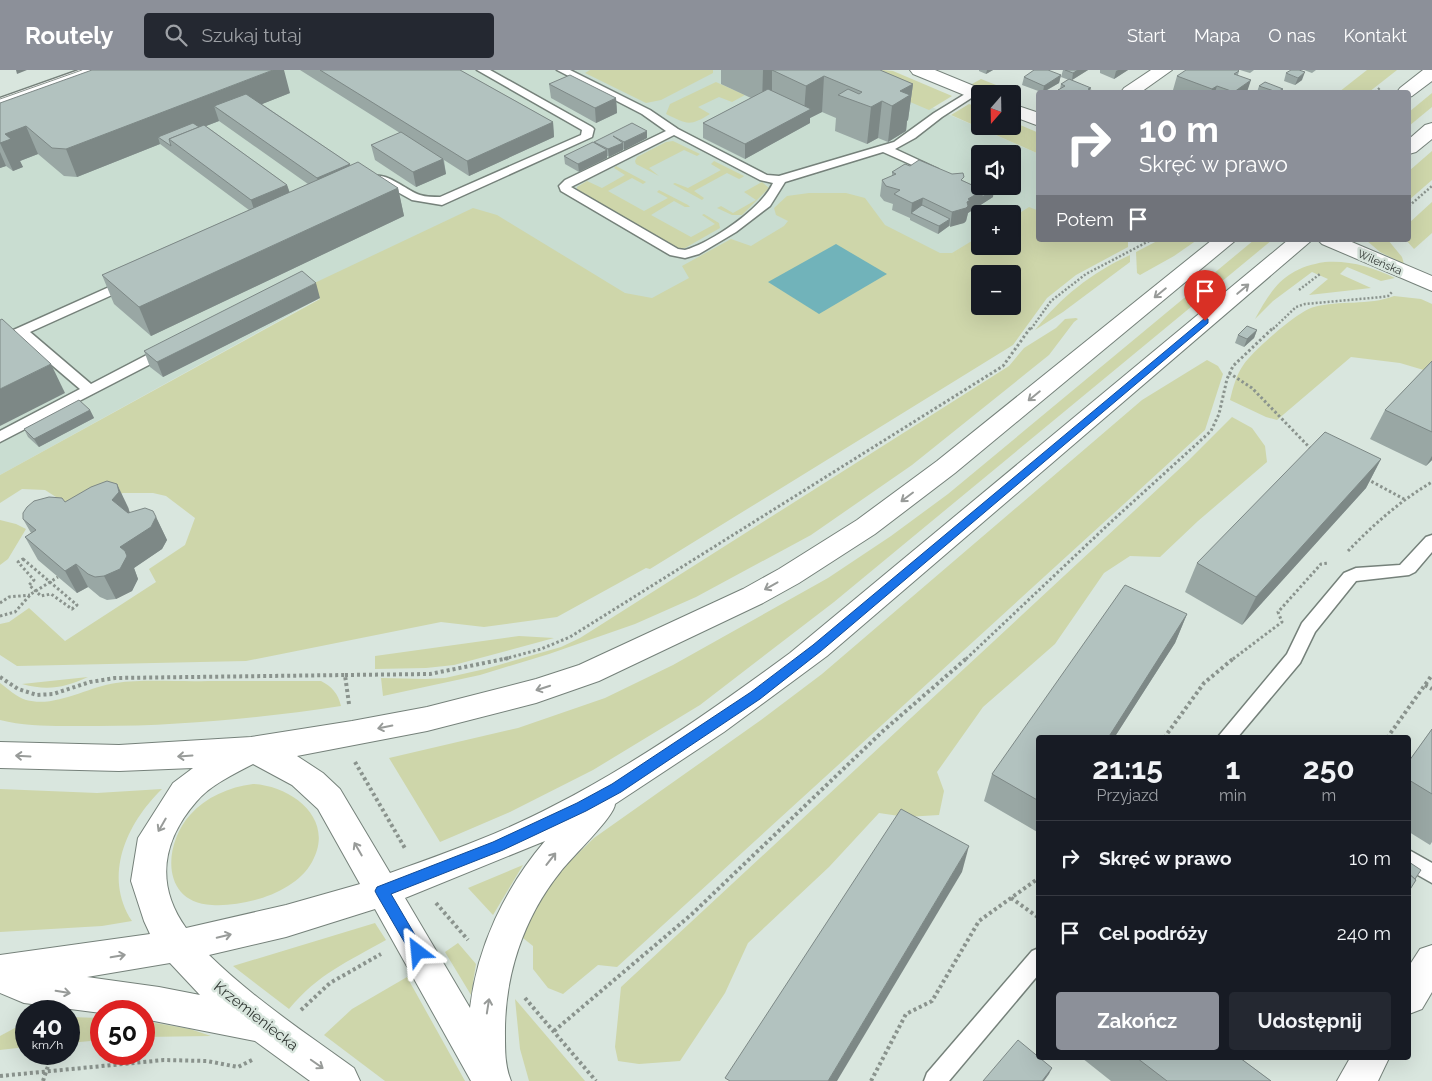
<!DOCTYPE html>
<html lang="pl">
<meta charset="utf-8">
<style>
:root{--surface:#171b24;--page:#242831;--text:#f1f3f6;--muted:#9ea1a6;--line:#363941;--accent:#8c9099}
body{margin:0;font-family:Raleway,sans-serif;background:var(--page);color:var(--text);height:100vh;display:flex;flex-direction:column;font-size:19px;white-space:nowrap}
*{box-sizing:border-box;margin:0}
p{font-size:16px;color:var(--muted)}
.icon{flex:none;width:28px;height:28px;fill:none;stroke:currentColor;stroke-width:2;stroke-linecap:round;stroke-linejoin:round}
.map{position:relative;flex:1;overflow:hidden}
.details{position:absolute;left:1036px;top:665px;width:375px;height:325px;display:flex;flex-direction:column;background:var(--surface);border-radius:5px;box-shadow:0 5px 20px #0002}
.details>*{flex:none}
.top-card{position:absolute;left:1036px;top:20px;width:375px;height:152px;border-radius:5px;box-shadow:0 5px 20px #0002;background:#8c9099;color:#fff;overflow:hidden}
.needle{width:32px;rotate:200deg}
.tools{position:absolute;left:971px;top:15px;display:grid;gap:10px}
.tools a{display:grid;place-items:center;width:50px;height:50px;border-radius:5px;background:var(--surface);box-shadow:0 5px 20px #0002;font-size:25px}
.speed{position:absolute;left:15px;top:930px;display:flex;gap:10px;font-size:25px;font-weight:700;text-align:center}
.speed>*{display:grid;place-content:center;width:65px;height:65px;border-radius:50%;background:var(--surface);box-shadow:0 5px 20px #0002;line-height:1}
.speed small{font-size:12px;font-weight:400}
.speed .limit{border:8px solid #d22;background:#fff;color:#111}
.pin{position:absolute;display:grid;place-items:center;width:42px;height:42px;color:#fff;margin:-51px -21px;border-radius:50% 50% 50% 0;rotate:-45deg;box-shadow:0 0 5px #0007}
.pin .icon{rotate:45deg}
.me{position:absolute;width:55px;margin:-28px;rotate:331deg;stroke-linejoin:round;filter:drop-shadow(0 0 4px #0008)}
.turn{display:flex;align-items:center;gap:18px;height:105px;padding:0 20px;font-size:22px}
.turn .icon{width:65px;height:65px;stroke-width:2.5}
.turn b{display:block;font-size:35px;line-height:42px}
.then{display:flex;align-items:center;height:48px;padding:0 20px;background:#0003;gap:10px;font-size:19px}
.eta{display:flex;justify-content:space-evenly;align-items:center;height:85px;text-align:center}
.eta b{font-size:30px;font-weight:700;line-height:35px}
.cta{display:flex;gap:10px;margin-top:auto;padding:10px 20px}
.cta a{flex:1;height:58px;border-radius:5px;background:var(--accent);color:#fff;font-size:20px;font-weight:700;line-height:58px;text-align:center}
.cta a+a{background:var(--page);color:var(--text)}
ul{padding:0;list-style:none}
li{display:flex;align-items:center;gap:15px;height:75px;padding:0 20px;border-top:1px solid var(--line)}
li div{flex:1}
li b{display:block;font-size:19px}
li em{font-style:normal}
header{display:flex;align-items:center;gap:30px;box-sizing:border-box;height:70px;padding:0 25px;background:var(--accent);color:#fff}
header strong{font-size:24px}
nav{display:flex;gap:28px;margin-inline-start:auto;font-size:18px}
.search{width:350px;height:45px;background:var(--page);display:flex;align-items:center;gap:12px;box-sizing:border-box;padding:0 18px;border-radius:5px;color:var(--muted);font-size:19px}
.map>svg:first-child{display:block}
.built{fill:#c9ddd1;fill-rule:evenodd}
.green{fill:#ced6aa;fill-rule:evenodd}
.water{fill:#71b3ba}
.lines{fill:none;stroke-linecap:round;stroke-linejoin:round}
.service-casing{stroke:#75817a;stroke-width:3}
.minor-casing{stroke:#75817a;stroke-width:2}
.secondary-casing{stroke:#75817a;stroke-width:2}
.path-far2{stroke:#8a938d;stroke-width:2.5;stroke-dasharray:2 2;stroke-linecap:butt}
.path-far1{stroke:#8a938d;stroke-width:3;stroke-dasharray:2.5 2.5;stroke-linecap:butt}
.path{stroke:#8a938d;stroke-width:4;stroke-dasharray:3 3;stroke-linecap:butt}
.service{fill:#fff;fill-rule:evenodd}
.minor{fill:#fff;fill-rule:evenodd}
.secondary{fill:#fff;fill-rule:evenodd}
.tram{stroke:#8b948e;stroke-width:1}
.wall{fill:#99a7a4;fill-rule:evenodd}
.shaded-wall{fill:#7d8886}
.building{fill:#b2c2bf;stroke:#7d8886}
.oneway{stroke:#989b99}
.route{fill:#1a73e8;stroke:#114b97}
.labels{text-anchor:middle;stroke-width:5;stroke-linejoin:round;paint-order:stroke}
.far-street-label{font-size:11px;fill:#313733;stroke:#d9e6de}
.near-street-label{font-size:15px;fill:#313733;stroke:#d9e6de}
</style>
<header>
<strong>Routely</strong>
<div class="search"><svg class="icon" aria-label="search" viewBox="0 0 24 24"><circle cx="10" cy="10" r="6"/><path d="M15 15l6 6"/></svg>Szukaj tutaj</div>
<nav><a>Start</a><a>Mapa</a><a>O nas</a><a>Kontakt</a></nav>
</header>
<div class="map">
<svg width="1432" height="1011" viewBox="0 0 1432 1011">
<rect width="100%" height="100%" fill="#d9e6de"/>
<path class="built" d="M173 0H847L1039 84V170L1012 204H980V236L640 495 320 228 0 405V64ZM980 84H1012V116H980ZM980 144H1012V176H980Z"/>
<g class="green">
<polygon points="590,0 713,0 713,3 661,30 646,33 585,3"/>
<polygon points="883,0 893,1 952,26 929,40 863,12"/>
<polygon points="1367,0 1397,0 1369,22 1339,22"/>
<polygon points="981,9 1021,25 1013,30 1012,24 992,24 973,16 972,14"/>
<path d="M716 12 745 25 732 32 719 27 698 37 710 44C689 57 687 54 666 44L670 34Z"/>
<polygon points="1432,23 1432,37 1409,56 1409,42"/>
<polygon points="969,34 980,38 980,56 1012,56 1013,52 1039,63 1039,84 951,45"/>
<polygon points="673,71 700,84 697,86 684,80 649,98 659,106 636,94 635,91 637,87 666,72"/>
<polygon points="1432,81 1432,110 1409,130 1409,101"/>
<polygon points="714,91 744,106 743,107 739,109 727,103 694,121 704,128 702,130 673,114 675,113 688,118 721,100 711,94"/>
<polygon points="616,96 646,112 643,114 632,108 608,121 644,141 668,128 657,122 659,120 688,135 690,137 685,137 674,131 651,145 691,167 715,154 702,145 704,144 719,153 720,158 685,178 677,178 577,120 577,117 587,111 602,118 625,105 614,98"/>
<polygon points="762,112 769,118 742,145 732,145 717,138 721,136 733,143 756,130 744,122"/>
<path d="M809 123H846L865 128 885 155 940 183H952L980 166V176H1012L1013 147 1029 137 1039 141V170H1128V177L1076 205 1047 228 1013 275 650 499 646 498 557 547 484 557 441 552 246 591 17 596 0 585V554L9 552 29 538 65 571 156 512 149 499 185 475 195 448 166 426 153 423H123L82 435 67 434 45 420 22 419 0 433V405L320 229 306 217 473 138 497 145 625 223 652 228 689 208 682 196 731 169 751 176 784 156 788 151 776 145 774 138 787 126ZM980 204H1012V236H980Z"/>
<polygon points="1432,132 1432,163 1414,179 1406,170 1409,170 1409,153"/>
<polygon points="1159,170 1197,170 1174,186 1140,205 1137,203 1136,182"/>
<polygon points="1254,170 1272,170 834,532 700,635 593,700 510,742 440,772 389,688 518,658 605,628 673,595 828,508 891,466 948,424"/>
<polygon points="1366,170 1388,170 1402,187 1404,194 1380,182"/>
<path d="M1130 185V192L1063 242 1035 260C1061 227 1091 203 1130 185Z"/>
<path d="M1325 192C1349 190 1373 197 1395 208L1381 211 1347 197 1340 204 1371 218 1309 225 1328 209 1312 202 1273 231 1255 249C1273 216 1286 198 1325 192Z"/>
<path d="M1394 226 1421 229 1432 234V295L1427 301 1400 293 1351 287 1277 350 1266 347 1230 330C1233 318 1236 305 1244 294 1253 281 1299 240 1314 237 1340 230 1368 236 1394 226Z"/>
<polygon points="1076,248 1078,249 1074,252 1049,285 912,395 811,465 696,527 635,554 549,584 480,605 383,626 381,608 425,609 445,608 485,599 561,577 580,568 1009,296 1024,278 1056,258 1065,249"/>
<polygon points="1207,290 1218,296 1223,304 1205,360 617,897 598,895 563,924 548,918 533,899 533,876 523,868 529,850 542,826 558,803 594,768 761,650 822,604 1142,330"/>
<polygon points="1232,347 1252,358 1265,376 1267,392 1198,451 1160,487 1130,486 1104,503 1055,574 983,637 937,702 944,721 939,745 906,747 879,743 829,797 748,873 725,923 680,991 639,994 618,991 615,977 621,917 1189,390"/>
<polygon points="0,450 16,454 26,459 8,489 0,495"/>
<polygon points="519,566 554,568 454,595 426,598 375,599 375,586"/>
<path d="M88 607C63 618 48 621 22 614Z"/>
<path d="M208 611H321C332 617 338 623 341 636 255 649 170 657 83 656 56 656 27 657 0 650V613C8 619 17 627 26 630 56 638 87 617 116 613 143 609 179 612 208 611Z"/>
<path d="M253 714C292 716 336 749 312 792 295 823 245 837 212 835 161 833 163 775 190 745 206 727 229 717 253 714Z"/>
<path d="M0 719 97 723 162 719C126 754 103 806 132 851L102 856 0 862Z"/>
<polygon points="523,795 493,845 468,818"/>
<path d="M375 853 386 870C347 892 318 904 289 939L233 896Z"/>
<polygon points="458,873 476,894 471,925 445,882"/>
<polygon points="407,907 465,1011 385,1011 324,965 352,939"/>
<polygon points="515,929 585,1011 529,1011 520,979"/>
<polygon points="69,947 101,948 101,970 69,973"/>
<polygon points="144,951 190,959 211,966 144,967"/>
<polygon points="26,952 26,977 0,980 0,966"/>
</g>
<polygon class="water" points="836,174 887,204 819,244 768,212"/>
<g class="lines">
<defs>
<g id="service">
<polygon points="79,0 94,0 93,2 0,35 0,28"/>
<path d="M477 0H490L592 57 594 59 592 67 442 135 412 130 376 110 374 108 376 106C387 103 408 121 420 125 426 127 433 127 440 127L581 65 582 60Z"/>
<path d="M557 0H570L650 40 678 59 767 105 779 106 894 72 934 43 970 21 974 20 979 23 942 47 915 68 895 79 938 99 940 101 938 103H930L883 82 785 112 770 136 736 162 699 184 685 188 670 185 561 121 559 116 565 110 666 61 642 44ZM674 65 760 110 773 113C761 139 712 172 685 180L678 179 571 117Z"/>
<polygon points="127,209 132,210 133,213 132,216 30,262 91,314 162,277 172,277 174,280 172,283 0,372 0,361 80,319 19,267 0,275 0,266"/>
<polygon points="1432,465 1432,482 1415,502 1409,505 1356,511 1315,562 1300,593 1237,668 1217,668 1287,584 1302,553 1344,503 1356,498 1400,495 1426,467"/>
<polygon points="1409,780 1432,793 1432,813 1409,800"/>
<polygon points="1039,878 1039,904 949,1011 924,1011 927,1003 1032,881"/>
</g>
<g id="minor">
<polygon points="910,0 935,0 986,21 988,24 980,24 980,30 974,29 913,4"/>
<polygon points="1151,0 1172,0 1141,22 1121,22 1124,18"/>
<polygon points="1012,34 1039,43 1039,56 1012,46"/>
<polygon points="1318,170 1347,170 1432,206 1432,221 1322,174"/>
<polygon points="1432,875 1432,922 1422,939 1409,944 1409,896 1420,879"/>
<polygon points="1350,988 1389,988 1378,1011 1337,1011"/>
</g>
<g id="secondary">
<polygon points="1423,0 1432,0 1432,11 1412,26 1409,27 1409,22 1397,22 1400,18"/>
<polygon points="1432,53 1432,69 1416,82 1409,84 1409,69 1425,55"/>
<path d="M1212 170H1236L955 403 875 464 799 513 763 533 599 611 536 633 427 661 297 686 323 703 340 719 390 803C446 783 502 763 555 735 637 693 715 638 790 583L1288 170H1312L827 586 724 662 615 734C615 746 571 788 561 801 523 848 504 907 505 966 505 982 505 996 511 1011H471L375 839 286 867 209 885C253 928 304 962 354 998L360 1011H310L255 971 144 949V941H101V943L24 933 0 923V885L150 864 144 851 131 811 138 768 173 713 193 698 119 701 0 698V672L119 675 251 667 352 651 427 637 536 609 579 595 743 519 779 499 857 450 937 391ZM253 694 292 715 318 739 360 814 286 835 186 858C155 815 162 771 196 732 210 715 234 704 253 694ZM545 771C505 818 477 877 470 938L405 828ZM170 893 200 925 159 917 87 907Z"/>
</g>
</defs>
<use href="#service" class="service-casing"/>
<use href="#minor" class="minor-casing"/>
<use href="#secondary" class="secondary-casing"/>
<g class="path-far2">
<polyline points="1375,22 1381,17"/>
<polyline points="1409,136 1432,116"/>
<polyline points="1299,220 1320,204"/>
<polyline points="1031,259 1051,231 1086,204 1151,170"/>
<polyline points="1273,259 1296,237 1305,234 1382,227 1388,226 1392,222"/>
</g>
<g class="path-far1">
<polyline points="1229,303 1252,318 1311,379"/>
<polyline points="1367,409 1404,429"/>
<path d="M1348 481C1374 454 1400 431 1432 412"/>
<polygon points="23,489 77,535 72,539 51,524 41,526 29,515 34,510 18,492"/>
<polyline points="0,533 9,527 30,525"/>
<polyline points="0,546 15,542 31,524 58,507"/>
<polyline points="504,589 541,579 570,567 1003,296 1031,257"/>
<polyline points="966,589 1112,451 1211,361 1219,344 1227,309 1233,296 1274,257"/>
<polyline points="1233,589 1282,552 1278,542 1321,494 1329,493"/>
</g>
<g class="path">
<polyline points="345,605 430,604 509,588"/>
<polyline points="0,607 18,619 37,625 53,624 90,612 115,608 345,605 349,634"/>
<polyline points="1425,615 1432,619"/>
<polyline points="1164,668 1204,613 1234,588"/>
<polyline points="1387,668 1432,605"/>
<polyline points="355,692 406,780"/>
<polyline points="1011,828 1039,848"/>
<polyline points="436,833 468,870"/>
<polyline points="525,928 596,1011"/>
<polyline points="301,940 330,913 381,884"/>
<polyline points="554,961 692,844 883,661 967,588"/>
<polyline points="0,1006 164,990 207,991 238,997 252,990"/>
<polyline points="43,1011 52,984"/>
<polyline points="871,1011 906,944 932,931 979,851 1039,808"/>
</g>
<use href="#service" class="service"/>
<use href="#minor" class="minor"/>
<use href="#secondary" class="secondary"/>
<polyline class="tram" points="0,29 82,0"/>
</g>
<g class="wall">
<polygon points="300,0 460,0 553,52 554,67 469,106 444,90 446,104 416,117 375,90 371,75 400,63"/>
<polygon points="721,0 880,0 913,14 908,50 907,51 906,61 888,72 878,68 867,74 835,61 836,48 822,42 810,48 810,53 745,89 703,68 703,53 751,28 721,14"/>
<polygon points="979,0 993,0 986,4 979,1"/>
<polygon points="1063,0 1088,0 1072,10 1090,20 1093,22 1058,22 1058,20 1060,19 1061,14 1069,10 1061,7"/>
<polygon points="1100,0 1128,0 1114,9 1100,3"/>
<polygon points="1240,0 1254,0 1250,3"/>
<polygon points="1304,0 1316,0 1312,3"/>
<polygon points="1239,1 1238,5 1247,22 1179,22 1173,20 1177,6"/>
<polygon points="1286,3 1302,10 1295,15 1284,11"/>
<polygon points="1061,5 1059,13 1044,22 1041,22 1022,15 1024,7"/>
<polygon points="549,14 616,28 617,43 596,53 551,28"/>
<polygon points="1259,16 1283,19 1282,22 1257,22"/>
<path d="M290 23 262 34 350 94V96L398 118 404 146 151 266 114 234 102 205 249 140 160 74 77 107 64 106 38 84 20 91 23 97 13 101 6 96 0 98V33ZM219 51 308 114 290 123 287 115 206 56Z"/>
<polygon points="647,68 624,80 623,79 623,80 609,87 607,86 607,88 579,102 565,94 564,86 594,73 594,72"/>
<polygon points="910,96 964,111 993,127 968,143 966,151 964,153 949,156 938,164 910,150 910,148 892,140 893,134 884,131 880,126 882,110 892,106 892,102"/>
<polygon points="320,228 163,307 150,297 144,281"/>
<polygon points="1257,260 1254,268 1244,277 1235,273 1238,265"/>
<polygon points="1432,291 1432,390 1426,396 1370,369 1385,340"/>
<polygon points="90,340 94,348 39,377 28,367 24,359"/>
<polygon points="1381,389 1366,418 1242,555 1185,522 1197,493"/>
<polygon points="65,432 128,437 130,443 156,447 167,470 162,479 134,498 138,509 132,521 116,529 107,530 100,527 88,517 77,523 38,490 25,467 31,463 23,449"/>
<polygon points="1187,544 1175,573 1114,668 1039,668 1039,763 984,731 992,704"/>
<polygon points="1432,659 1432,772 1430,775 1409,762 1409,691"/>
<polygon points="1082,988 1240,988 1271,1011 1111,1011"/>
</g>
<g class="shaded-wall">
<polygon points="16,0 27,0 17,4"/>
<polygon points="273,0 284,0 290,23 229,47 214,36 219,51 170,70 169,69 158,67 160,74 77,107 66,79"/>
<polygon points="763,0 778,0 772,0 772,24 762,33"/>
<polygon points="987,0 993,0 986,4"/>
<polygon points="1078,0 1088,0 1072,10 1073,3"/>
<polygon points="1118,0 1128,0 1114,9 1116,1"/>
<polygon points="1305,2 1302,10 1295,15 1298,8"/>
<polygon points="1061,5 1059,13 1043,22 1044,16"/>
<polygon points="824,6 822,42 810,48 810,53 745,89 745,74 804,42 806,16"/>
<polygon points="1251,10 1247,22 1234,22"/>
<polygon points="913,14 908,50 907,51 906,61 888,72 892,36 900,21"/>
<polygon points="1217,16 1215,22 1211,22 1212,19"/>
<polygon points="616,28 617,43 596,53 595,38"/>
<polygon points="882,31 878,68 867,74 871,37"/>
<polygon points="553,52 554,67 469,106 467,91"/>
<polygon points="26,56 38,84 20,91 23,97 13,101 0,73 5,64"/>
<polygon points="647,61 647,68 624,80 624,72"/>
<polygon points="623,73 623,80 609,87 608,79"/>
<polygon points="607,80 607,88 579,102 578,94"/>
<polygon points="0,82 6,96 0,98"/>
<polygon points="443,89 446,104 416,117 413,102"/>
<polygon points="350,94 354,109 321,123 317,108"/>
<polygon points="287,115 292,130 256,146 251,130"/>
<polygon points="398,118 404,146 151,266 139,237"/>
<polygon points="994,119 993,127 968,143 966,151 964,153 950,157 952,142 968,129 983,120"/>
<polygon points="923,128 921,143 911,143 912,133"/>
<polygon points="950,149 949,156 938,164 939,156"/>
<polygon points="316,213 320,228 163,307 157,292"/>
<polygon points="1257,260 1254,268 1244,277 1247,269"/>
<polygon points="51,294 65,323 0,356 0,319"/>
<polygon points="90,340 94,348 39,377 34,369"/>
<polygon points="1432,386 1432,390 1426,396"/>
<polygon points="1381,389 1366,418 1242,555 1256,527"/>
<polygon points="117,414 128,437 130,444 123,453 112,430"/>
<polygon points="156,447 167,470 162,479 134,498 138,509 132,521 116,529 104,506 120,477"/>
<polygon points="76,494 88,517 77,523 65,501"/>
<polygon points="1187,544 1175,573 1114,668 1108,668"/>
<polygon points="969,776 962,802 837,1011 828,1011"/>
<polygon points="1052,998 1049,1004 1044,1011 1042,1011"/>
</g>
<g class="building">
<polygon points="92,0 273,0 66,79 52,78 26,56 5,64 11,69 0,73 0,33"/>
<polygon points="320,0 460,0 553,52 467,91"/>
<polygon points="772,0 880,0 913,14 900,21 910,25 892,36 882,31 871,37 838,25 848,19 859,24 862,22 824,6 806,16"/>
<polygon points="1034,0 1048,0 1061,5 1044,16 1024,7"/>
<polygon points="1065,0 1078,0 1073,3"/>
<polygon points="1186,0 1238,0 1239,1 1234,4 1251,10 1234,22 1217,16 1212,19 1177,6"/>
<polygon points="1291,0 1299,0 1305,2 1298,8 1286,3"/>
<polygon points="570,5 616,28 595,38 549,14"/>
<polygon points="1069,9 1091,18 1088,19 1093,21 1091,22 1064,22 1058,20 1065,16 1061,14"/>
<polygon points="1265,12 1283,19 1277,22 1259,16"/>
<polygon points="768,19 811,39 745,74 703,53"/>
<polygon points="246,24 350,94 317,108 214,36"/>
<polygon points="193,53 199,57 169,69 171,76 158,67"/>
<polygon points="632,53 647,61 624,72 613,66 623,73 608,79 594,72"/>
<polygon points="204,55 287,115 251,130 169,69"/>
<polygon points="401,62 443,89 413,102 371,75"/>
<polygon points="593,72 607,80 578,94 564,86"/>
<polygon points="919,90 952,104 963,103 964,107 961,110 983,120 968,129 970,130 967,132 968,136 966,138 952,142 923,128 912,133 894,124 900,120 886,116 882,110 896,104 892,102 905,94 910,96"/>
<polygon points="358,92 398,118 139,237 102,205"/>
<polygon points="976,111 980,113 980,116 987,116 994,119 982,127 983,120 971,114"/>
<polygon points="922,135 950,149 939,156 911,143"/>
<polygon points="302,201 316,213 157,292 144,281"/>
<polygon points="2,249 51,294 0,319 0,250"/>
<polygon points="1247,256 1257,260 1247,269 1238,265"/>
<polygon points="1432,291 1432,362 1385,340"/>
<polygon points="79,330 90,340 34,369 24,359"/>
<polygon points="1325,362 1381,389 1256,527 1197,493"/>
<polygon points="107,411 117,414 119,422 112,430 128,443 145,438 153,441 156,447 151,457 120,477 125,481 127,486 120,499 104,506 95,507 88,504 76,494 65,501 25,467 36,460 23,449 23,443 27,437 34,431 49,427 62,428 65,432 91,417"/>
<polygon points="1125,515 1187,544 1108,668 1039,668 1039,731 992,704"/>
<polygon points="1432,659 1432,724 1409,710 1409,691"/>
<polygon points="901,739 969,776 828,1011 730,1011 725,1008"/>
<polygon points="1409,792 1421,800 1415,809 1409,804"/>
<polygon points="1409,804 1416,810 1409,821"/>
<polygon points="1018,970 1052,998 1042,1011 983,1011"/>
<polygon points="1137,988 1240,988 1271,1011 1167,1011"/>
</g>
<defs><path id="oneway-shaft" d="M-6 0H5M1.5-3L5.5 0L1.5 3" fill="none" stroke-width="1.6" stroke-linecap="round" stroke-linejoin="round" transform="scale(1.25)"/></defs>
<g class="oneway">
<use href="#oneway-shaft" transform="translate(1243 219) rotate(-40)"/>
<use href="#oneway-shaft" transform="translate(1160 223) rotate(141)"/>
<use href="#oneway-shaft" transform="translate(1034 326) rotate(141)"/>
<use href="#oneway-shaft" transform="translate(907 427) rotate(143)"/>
<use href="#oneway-shaft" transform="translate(771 516) rotate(151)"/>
<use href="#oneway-shaft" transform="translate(543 618) rotate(162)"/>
<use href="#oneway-shaft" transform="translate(385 657) rotate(169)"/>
<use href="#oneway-shaft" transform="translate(23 686) rotate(-177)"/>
<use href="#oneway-shaft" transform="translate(185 686) rotate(176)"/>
<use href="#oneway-shaft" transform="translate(162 755) rotate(120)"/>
<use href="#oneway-shaft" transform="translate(358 779) rotate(-120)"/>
<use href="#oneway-shaft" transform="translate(551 789) rotate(-52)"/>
<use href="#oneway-shaft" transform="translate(224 866) rotate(-13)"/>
<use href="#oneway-shaft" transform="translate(118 886) rotate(-10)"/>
<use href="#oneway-shaft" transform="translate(63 922) rotate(9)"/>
<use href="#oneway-shaft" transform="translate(488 936) rotate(-81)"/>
<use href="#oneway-shaft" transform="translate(317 994) rotate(35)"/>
</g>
<polygon class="route" points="1205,248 1208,249 1208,253 821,581 760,629 621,722 586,741 503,780 391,824 425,882 423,887 418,889 413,887 377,825 375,821 377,817 493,772 577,733 612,714 751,622 813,575"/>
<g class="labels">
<g class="far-street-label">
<text transform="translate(1380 192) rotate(23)" y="4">Wileńska</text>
</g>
<g class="near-street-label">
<text transform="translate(256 946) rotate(38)" y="5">Krzemieniecka</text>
</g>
</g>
</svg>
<div class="tools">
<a><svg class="needle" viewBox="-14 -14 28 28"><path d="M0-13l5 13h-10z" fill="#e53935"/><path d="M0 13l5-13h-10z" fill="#9ea1a6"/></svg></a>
<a><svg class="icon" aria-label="sound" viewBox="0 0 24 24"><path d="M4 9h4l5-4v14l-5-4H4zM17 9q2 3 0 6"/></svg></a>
<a>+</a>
<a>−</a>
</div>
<div class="speed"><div>40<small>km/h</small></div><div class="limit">50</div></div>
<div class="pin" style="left:1205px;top:251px;background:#d93025"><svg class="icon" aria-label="arrive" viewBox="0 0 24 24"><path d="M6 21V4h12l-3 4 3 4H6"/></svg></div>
<svg class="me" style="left:418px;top:882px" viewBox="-20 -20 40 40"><path d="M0-17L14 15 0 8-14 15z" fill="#1a73e8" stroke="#fff" stroke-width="4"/></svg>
<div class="top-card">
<div class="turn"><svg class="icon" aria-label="right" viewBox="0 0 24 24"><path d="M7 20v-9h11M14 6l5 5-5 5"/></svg><div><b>10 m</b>Skręć w prawo</div></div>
<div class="then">Potem<svg class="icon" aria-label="arrive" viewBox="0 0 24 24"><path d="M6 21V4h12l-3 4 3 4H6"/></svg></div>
</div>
<section class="details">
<div class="eta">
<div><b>21:15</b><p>Przyjazd</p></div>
<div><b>1</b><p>min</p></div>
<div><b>250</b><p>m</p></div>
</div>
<ul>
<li><svg class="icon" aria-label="right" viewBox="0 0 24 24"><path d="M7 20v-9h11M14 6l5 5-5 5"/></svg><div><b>Skręć w prawo</b></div><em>10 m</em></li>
<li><svg class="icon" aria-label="arrive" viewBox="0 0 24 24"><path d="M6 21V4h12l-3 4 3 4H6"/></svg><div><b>Cel podróży</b></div><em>240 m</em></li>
</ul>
<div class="cta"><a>Zakończ</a><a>Udostępnij</a></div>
</section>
</div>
